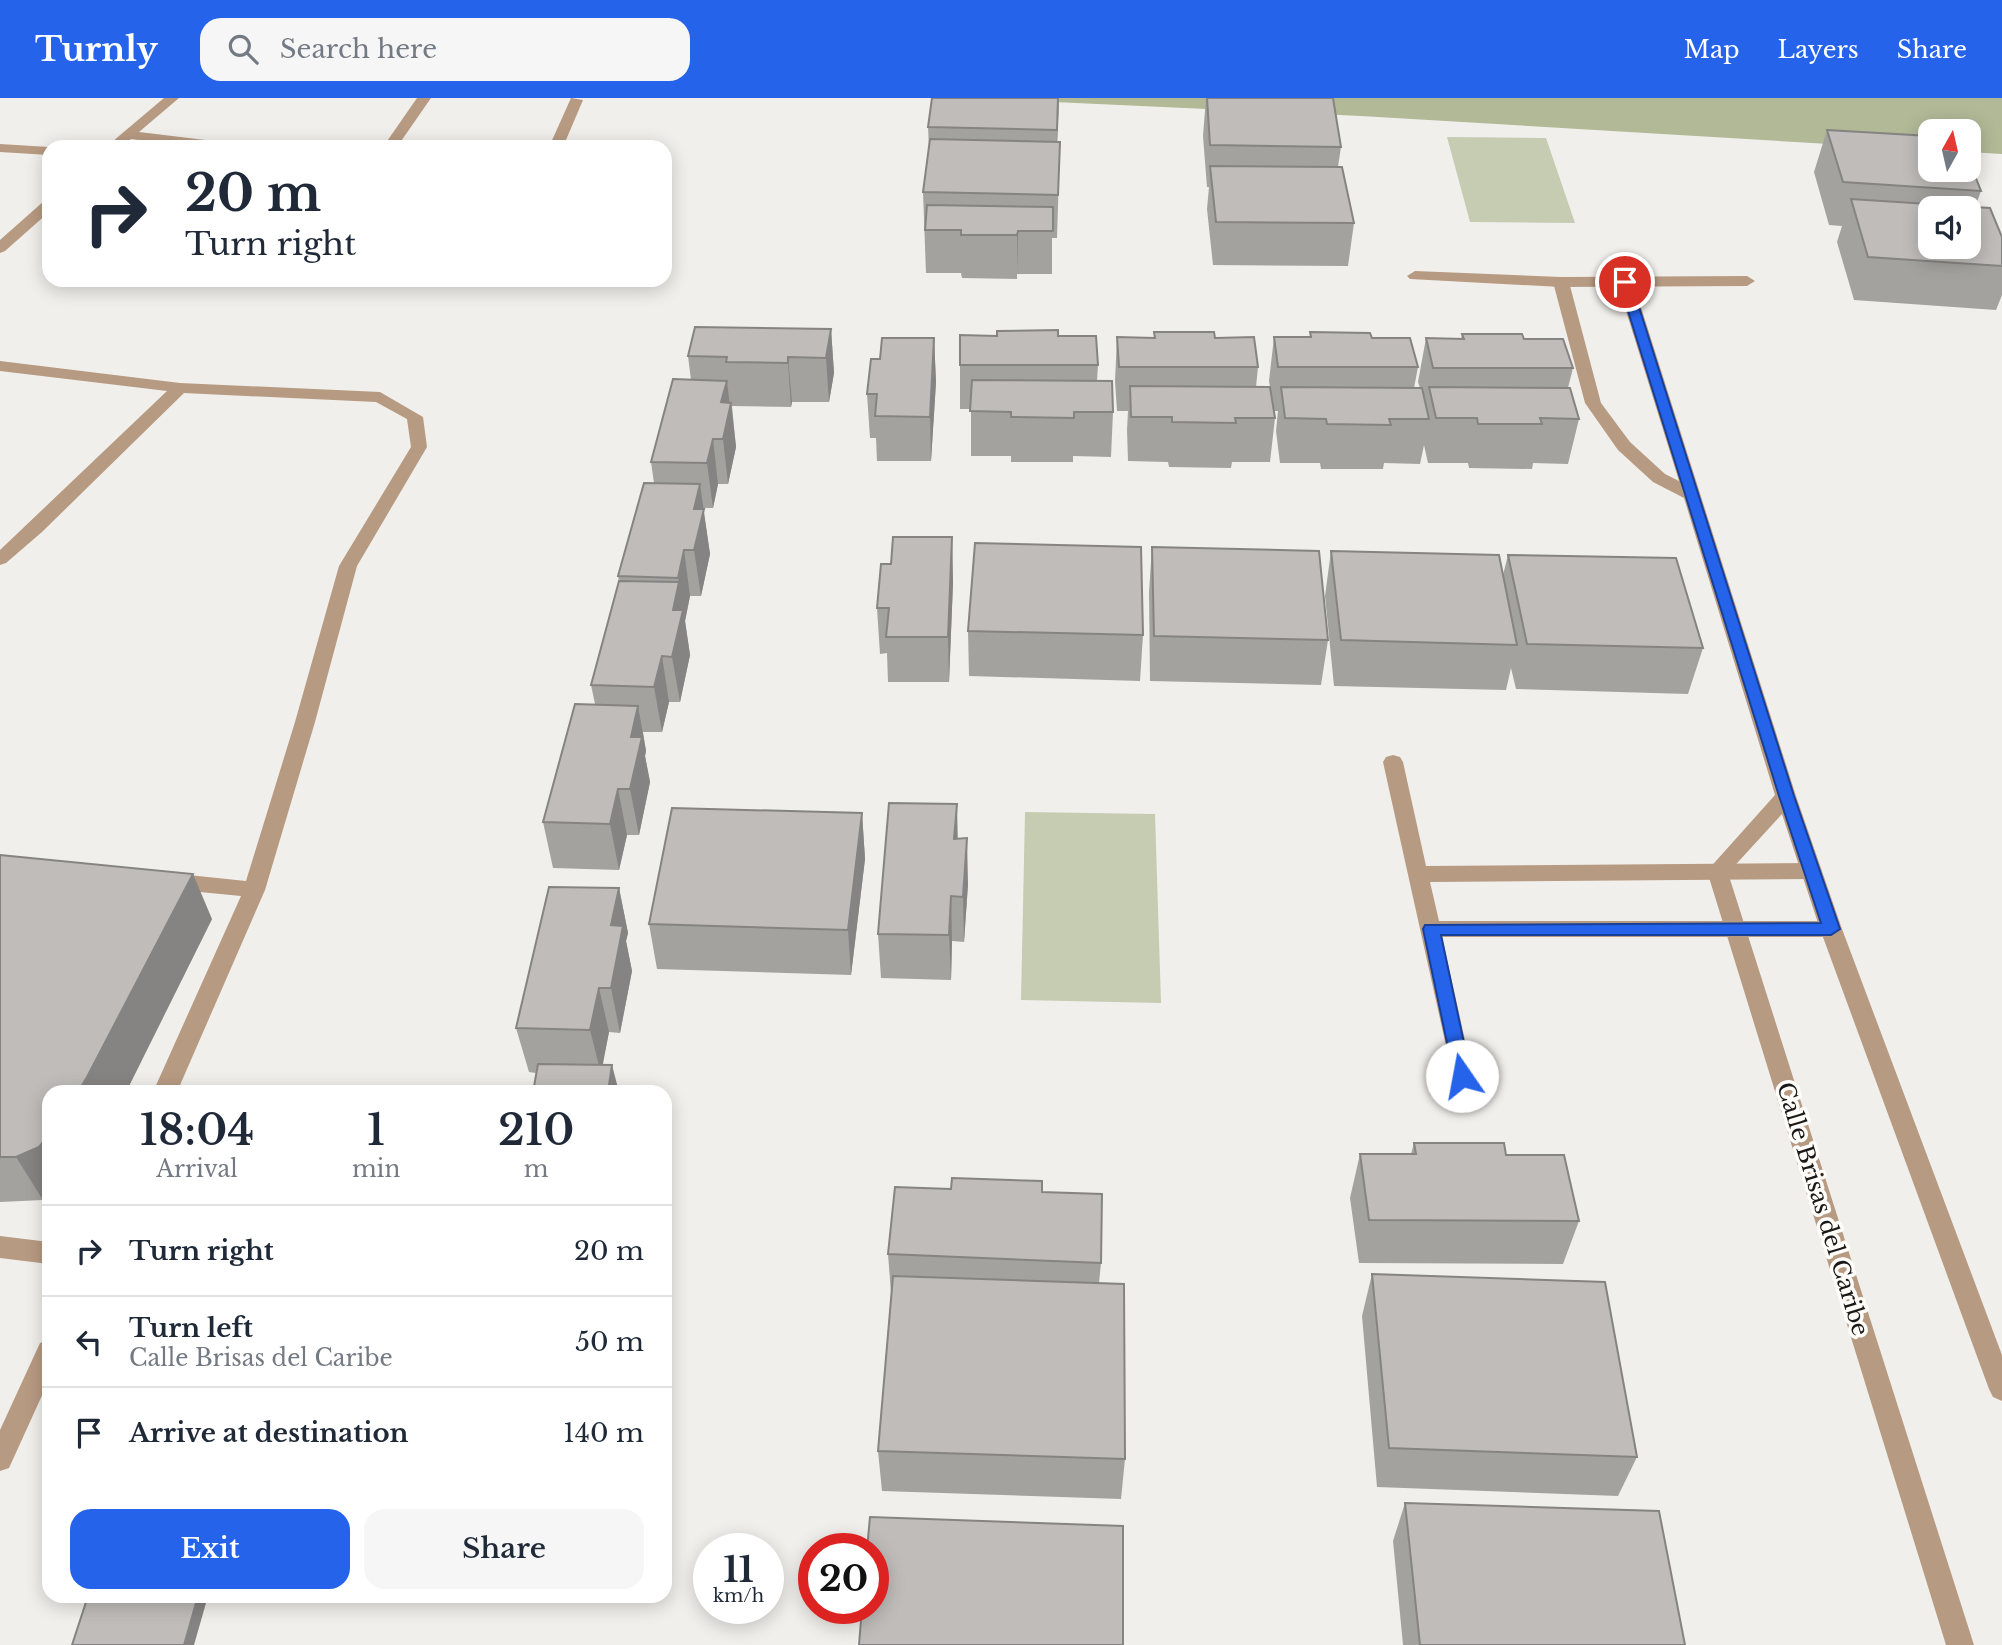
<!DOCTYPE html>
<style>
:root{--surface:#fff;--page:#f6f6f7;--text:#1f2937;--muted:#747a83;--line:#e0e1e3;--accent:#2563eb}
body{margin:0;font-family:"Libre Baskerville",serif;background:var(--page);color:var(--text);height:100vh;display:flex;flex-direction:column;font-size:26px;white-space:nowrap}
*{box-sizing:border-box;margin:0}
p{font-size:23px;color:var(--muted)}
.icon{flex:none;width:38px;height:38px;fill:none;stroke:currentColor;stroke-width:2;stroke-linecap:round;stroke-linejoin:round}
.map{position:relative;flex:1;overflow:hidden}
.side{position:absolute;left:42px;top:987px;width:630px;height:518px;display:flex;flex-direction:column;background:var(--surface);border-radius:21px;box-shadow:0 4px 18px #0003}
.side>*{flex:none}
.hud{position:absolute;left:42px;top:42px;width:630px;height:147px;border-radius:21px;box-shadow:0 4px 18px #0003;background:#fff;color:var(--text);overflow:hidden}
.needle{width:46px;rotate:8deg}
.fabs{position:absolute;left:1918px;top:21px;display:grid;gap:14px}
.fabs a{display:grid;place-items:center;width:63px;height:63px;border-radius:14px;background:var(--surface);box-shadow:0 4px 18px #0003;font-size:35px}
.speed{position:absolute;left:693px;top:1435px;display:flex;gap:14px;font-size:35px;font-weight:700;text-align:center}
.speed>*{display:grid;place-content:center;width:91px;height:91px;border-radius:50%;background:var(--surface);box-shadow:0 4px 18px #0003;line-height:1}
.speed small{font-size:18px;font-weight:400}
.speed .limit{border:10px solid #d22;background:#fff;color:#111}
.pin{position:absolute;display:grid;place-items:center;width:60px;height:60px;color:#fff;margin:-30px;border:4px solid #fff;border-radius:50%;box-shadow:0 2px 7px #0007}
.me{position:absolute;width:77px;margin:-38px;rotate:348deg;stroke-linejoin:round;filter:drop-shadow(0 0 5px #0008)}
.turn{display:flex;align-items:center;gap:24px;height:147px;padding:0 28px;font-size:32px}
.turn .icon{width:91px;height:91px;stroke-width:2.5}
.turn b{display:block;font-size:49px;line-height:60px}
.eta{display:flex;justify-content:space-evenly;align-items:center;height:119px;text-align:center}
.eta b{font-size:42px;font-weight:600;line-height:49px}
.action{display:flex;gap:14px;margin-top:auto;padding:14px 28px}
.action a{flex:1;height:80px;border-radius:21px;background:var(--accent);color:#fff;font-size:28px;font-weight:600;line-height:80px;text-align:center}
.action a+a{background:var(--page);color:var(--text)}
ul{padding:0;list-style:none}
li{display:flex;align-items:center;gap:21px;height:91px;padding:0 28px;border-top:2px solid var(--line)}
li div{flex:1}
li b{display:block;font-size:26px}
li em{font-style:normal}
header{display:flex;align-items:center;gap:42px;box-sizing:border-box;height:98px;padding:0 35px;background:var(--accent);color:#fff}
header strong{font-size:33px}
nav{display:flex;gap:38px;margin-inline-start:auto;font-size:24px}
.search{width:490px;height:63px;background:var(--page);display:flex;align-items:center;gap:18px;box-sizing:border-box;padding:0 24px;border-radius:21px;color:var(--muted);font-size:26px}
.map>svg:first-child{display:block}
.green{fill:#c5ccb1}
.forest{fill:#b1b997}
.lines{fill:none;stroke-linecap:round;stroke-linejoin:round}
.lane{fill:#b79a82;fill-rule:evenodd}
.street{fill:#b79a82;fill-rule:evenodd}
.wall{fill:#a4a29f}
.shaded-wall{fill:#868482}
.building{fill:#bfbcb9;stroke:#868482;stroke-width:2;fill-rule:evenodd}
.route{fill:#2563eb;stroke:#184099;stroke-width:2}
.labels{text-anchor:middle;stroke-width:7;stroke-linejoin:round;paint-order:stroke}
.street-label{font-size:23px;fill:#1a1918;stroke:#fffdf9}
</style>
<header>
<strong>Turnly</strong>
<div class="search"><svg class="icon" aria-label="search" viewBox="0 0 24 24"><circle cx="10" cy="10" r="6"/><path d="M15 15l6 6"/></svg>Search here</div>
<nav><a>Map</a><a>Layers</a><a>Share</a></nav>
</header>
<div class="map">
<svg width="2002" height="1547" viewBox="0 0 2002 1547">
<rect width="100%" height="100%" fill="#f1efeb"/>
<g class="green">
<polygon points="1447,39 1546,40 1575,125 1470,124"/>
<polygon points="1025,714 1155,716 1161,905 1021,902"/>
</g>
<polygon class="forest" points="966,0 2002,0 2002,56 1969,54 1969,33 1930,33 1930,52 1361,18"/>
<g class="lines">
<g class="lane">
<polygon points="1415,173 1561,179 1747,178 1755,183 1747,188 1561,189 1410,181 1407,178"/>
<polygon points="1393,657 1400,659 1403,664 1426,768 1812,765 1819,768 1822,773 1819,778 1812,781 1430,784 1439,823 1831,823 1839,825 1842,831 1839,837 1831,839 1442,839 1473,978 1470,984 1462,987 1454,984 1383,664 1386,659"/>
</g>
<g class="street">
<polygon points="164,0 179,0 139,34 230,45 237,49 194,49 131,41 122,49 106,49"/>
<polygon points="417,0 431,0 397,49 383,49"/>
<polygon points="571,0 583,2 563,49 549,49"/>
<polygon points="0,46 49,49 49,57 0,54"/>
<polygon points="49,102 49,114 5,153 0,155 0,142 44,103"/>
<polygon points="1561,179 1569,184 1601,305 1630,344 1665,376 1679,383 1617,184 1625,179 1633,184 1796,698 1842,831 2002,1257 2002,1303 1993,1299 1989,1291 1820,831 1782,716 1728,775 1974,1547 1946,1547 1707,773 1775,697 1684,400 1653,384 1618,352 1585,305 1553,184"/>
<polygon points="0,263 180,285 380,294 423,319 427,349 357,468 315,624 265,792 177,994 153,994 241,798 169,791 162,788 158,783 162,778 169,775 246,783 295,624 339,468 411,349 407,321 376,304 184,295 42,434 6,465 0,467 0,452 167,293 0,273"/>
<polygon points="0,1138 49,1144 49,1166 0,1160"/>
<polygon points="49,1242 49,1282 9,1370 0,1373 0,1332 40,1245"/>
</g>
</g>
<g class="wall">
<polygon points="1059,0 1057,44 1060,44 1057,140 1052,140 1052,176 1017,176 1017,181 962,180 961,175 926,175 923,94 929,49 928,29"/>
<polygon points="1206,0 1333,0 1341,49 1338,69 1354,125 1348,168 1213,167 1207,111 1209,89 1207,89 1203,38"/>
<polygon points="1827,32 1981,93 1975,109 2002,139 2002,197 1996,212 1854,202 1837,144 1842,128 1829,127 1814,74"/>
<polygon points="831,231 834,275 829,304 792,304 791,309 732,308 736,349 728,386 718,386 713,410 703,410 710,456 701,498 690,498 685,523 690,557 680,604 669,604 662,634 643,634 646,653 645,658 650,684 639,737 627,737 619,772 553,770 543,724 595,606 591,587 619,484 618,478 654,385 651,364 691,282 688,258"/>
<polygon points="1154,234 1215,240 1258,269 1256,289 1270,289 1269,283 1274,239 1310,239 1310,234 1372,240 1418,269 1414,290 1420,290 1418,284 1426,240 1461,241 1462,236 1524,241 1573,270 1568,290 1579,321 1568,366 1533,365 1532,371 1469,370 1468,365 1428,365 1424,347 1420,366 1384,365 1383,371 1321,371 1320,365 1280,365 1276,333 1278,313 1274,313 1275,320 1270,364 1232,364 1231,370 1169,369 1168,364 1128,363 1127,332 1128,313 1117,313 1115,283 1117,239 1154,240"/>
<polygon points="1058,238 1098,267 1097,283 1113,314 1111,359 1073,358 1073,364 1011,364 1011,358 971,358 971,311 960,311 960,267"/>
<polygon points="934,240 936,284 931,363 877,363 876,340 870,340 867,296 880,261"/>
<polygon points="952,439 953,485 949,584 888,584 887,555 880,556 877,510 891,466"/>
<polygon points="1152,449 1328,542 1321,587 1150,583 1149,494"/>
<polygon points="1331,453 1503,477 1508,457 1703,550 1688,596 1516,591 1511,570 1506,592 1334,588 1325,498"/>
<polygon points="968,533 1143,537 1140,583 969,578"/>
<polygon points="862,715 865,761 851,877 657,871 649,826"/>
<polygon points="958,741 968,786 964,844 952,843 951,882 881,880 878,836"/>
<polygon points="0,757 212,821 126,994 49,994 49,1099 43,1102 0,1104"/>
<polygon points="619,790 628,835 626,843 632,873 620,935 609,934 602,967 536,975 529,974 516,930"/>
<polygon points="1414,1045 1506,1057 1579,1123 1563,1166 1359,1165 1350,1100 1360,1056 1411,1056"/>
<polygon points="1042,1094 1101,1165 1099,1185 1125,1361 1121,1401 882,1393 878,1353 891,1195 888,1156"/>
<polygon points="1372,1176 1637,1359 1618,1398 1377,1389 1362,1218"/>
<polygon points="1405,1405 1685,1547 1403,1547 1393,1443"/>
</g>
<g class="shaded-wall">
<polygon points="1059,0 1058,24 1056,74 1057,32"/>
<polygon points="1018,133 1017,176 1017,181 1017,137"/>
<polygon points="831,231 834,275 829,304 826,260"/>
<polygon points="934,240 936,284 931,363 930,319"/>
<polygon points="788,259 792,304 791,309 788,265"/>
<polygon points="727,283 730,309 731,305 736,349 728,386 723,341 721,304"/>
<polygon points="713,341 718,386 713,410 707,365"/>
<polygon points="700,386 710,456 701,498 694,452 694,411"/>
<polygon points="952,439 953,485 949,584 948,539"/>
<polygon points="684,452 690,498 685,523 690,557 680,604 672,559 673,512"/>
<polygon points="662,558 669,604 662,634 654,589"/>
<polygon points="638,608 646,653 645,658 650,684 639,737 630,691 631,639"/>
<polygon points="618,691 627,737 619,772 610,726"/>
<polygon points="957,706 958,752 954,741"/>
<polygon points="862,715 865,761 851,877 848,832"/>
<polygon points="967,740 968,786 964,844 963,799"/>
<polygon points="193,776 212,821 126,994 78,994"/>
<polygon points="619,790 628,835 626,843 632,873 620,935 611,890 611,827"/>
<polygon points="951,798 952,843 951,882 949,837"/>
<polygon points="599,890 609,934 601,976 590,932"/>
<polygon points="612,967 619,994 608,994"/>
<polygon points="49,1037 49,1099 43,1102 16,1059"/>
<polygon points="198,1498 208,1498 194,1547 184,1547"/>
</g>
<g class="building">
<polygon points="932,0 1058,0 1057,32 928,29"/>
<polygon points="1207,0 1333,0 1341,49 1210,47"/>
<polygon points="1827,32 1930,38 1930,72 1969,72 1969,63 1981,93 1843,84"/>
<polygon points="930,41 1060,44 1058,97 923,94"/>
<polygon points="1210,68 1342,69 1354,125 1216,124"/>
<path d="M1851 101 1990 110 2002 139V168L1868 159ZM1930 110H1969V149H1930Z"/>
<polygon points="927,107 1053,109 1053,133 1018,133 1017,137 961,137 961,132 925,132"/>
<polygon points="695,229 831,231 826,260 788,259 788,265 726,264 727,259 688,258"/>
<polygon points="1058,232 1058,238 1096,238 1098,267 960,267 960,237 997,238 997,233"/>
<polygon points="1154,234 1214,234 1215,240 1254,239 1258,269 1119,269 1117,239 1155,240"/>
<polygon points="1310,234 1370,235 1372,240 1410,240 1418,269 1278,269 1274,239 1311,239"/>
<polygon points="1462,236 1522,236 1524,241 1563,241 1573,270 1433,270 1426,240 1464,241"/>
<polygon points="882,240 934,240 930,319 875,318 877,296 867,296 871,261 880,261"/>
<polygon points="673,281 727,283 721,304 731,305 723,341 713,341 707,365 651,364"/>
<polygon points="972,282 1112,283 1113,314 1074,314 1074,320 1011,319 1011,314 970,313"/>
<polygon points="1130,288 1270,289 1275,320 1235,320 1236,325 1172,324 1172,319 1131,319"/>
<polygon points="1281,289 1422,290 1429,321 1389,321 1391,327 1327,326 1326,321 1285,320"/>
<polygon points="1429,289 1570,290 1579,321 1540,320 1542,326 1478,326 1477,320 1436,320"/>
<polygon points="644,385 700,386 694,411 704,411 694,452 684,452 678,480 618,478"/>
<polygon points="893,439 952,439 948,539 886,539 889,510 877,510 881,466 891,466"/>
<polygon points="975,445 1141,449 1143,537 968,533"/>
<polygon points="1152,449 1319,453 1328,542 1154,538"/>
<polygon points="1331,453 1499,457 1517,547 1341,542"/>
<polygon points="1508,457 1676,460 1703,550 1527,546"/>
<polygon points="619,483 679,484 673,512 683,512 672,559 662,558 654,589 591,587"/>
<polygon points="575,606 638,608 631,639 642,639 630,691 618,691 610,726 543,724"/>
<polygon points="889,705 957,706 954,741 967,740 963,799 951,798 949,837 878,836"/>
<polygon points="672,710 862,715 848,832 649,826"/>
<polygon points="0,757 193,776 87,979 78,994 49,994 49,1037 39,1049 16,1059 0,1059"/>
<polygon points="549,789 619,790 611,827 623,828 611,890 599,890 590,932 516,930"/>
<polygon points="538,966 612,967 608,994 533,994"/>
<polygon points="1414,1045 1504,1045 1506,1057 1564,1057 1579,1123 1369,1122 1360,1056 1416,1056"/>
<polygon points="952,1080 1042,1083 1042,1094 1102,1096 1101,1165 888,1156 895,1089 951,1091"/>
<polygon points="1372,1176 1605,1184 1637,1359 1389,1350"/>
<polygon points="893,1178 1124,1186 1125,1361 878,1353"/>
<polygon points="1405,1405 1659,1413 1685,1547 1420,1547"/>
<polygon points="870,1419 1123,1428 1123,1547 859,1547 862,1510 873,1510 873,1451 867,1451"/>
<polygon points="88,1498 198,1498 184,1547 72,1547"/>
</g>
<polygon class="route" points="1625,180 1631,184 1794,698 1840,831 1831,837 1441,837 1471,978 1468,982 1456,982 1454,978 1423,831 1425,827 1821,825 1779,698 1619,184"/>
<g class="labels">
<g class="street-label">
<text transform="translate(1823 1111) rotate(73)" y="8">Calle Brisas del Caribe</text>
</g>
</g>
</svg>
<div class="fabs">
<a><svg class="needle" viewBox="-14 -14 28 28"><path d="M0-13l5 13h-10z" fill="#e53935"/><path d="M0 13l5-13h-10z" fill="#747a83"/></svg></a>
<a><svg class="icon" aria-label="sound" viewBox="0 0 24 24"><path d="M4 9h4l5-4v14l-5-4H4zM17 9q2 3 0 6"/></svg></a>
</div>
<div class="speed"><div>11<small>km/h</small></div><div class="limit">20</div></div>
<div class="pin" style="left:1625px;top:184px;background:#d93025"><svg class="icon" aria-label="arrive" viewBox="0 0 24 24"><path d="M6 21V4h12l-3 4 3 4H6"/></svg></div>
<svg class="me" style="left:1462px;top:978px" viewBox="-20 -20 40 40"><circle r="19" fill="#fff"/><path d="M0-13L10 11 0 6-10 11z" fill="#2563eb"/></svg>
<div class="hud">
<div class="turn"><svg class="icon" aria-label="right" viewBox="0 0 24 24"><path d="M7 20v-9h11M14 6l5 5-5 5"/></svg><div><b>20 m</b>Turn right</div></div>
</div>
<section class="side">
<div class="eta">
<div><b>18:04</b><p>Arrival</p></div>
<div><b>1</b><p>min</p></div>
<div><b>210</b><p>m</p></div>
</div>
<ul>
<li><svg class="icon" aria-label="right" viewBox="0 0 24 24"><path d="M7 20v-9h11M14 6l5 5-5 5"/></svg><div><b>Turn right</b></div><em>20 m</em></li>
<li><svg class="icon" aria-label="left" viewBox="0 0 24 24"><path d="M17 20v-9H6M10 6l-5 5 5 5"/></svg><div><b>Turn left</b><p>Calle Brisas del Caribe</p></div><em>50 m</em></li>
<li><svg class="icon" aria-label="arrive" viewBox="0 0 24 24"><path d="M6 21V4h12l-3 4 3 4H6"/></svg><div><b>Arrive at destination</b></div><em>140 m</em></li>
</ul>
<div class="action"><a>Exit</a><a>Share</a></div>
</section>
</div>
